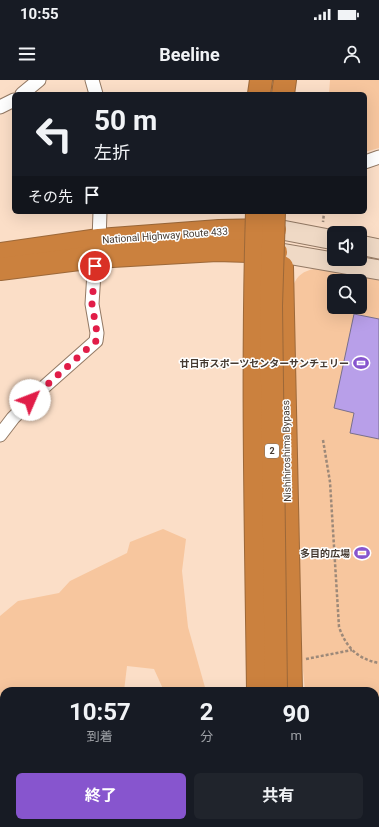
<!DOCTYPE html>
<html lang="ja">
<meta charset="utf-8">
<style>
:root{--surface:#171b24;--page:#20242c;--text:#f1f3f6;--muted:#9ea1a6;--accent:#8755ce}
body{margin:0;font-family:Roboto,"Noto Sans JP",sans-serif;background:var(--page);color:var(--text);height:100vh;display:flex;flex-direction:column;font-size:15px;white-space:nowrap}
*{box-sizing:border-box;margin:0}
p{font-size:13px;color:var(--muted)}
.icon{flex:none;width:22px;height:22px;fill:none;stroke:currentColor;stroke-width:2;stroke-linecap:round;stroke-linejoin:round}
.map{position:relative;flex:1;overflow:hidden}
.sheet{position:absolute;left:0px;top:607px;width:379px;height:140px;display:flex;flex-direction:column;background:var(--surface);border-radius:12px 12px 0 0;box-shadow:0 4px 16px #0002}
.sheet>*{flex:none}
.hud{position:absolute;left:12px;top:12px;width:355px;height:122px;border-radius:6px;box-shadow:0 4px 16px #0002;background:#171b24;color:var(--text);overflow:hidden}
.buttons{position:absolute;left:327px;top:146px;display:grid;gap:8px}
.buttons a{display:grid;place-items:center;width:40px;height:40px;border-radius:6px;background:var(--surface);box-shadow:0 4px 16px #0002;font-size:20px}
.pin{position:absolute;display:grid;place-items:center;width:34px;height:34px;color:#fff;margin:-17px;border:2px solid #fff;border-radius:50%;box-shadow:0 1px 4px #0007}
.me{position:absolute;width:44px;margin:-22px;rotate:46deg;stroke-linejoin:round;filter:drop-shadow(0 0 3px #0008)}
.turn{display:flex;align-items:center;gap:14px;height:84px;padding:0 16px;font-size:18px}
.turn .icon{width:52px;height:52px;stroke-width:2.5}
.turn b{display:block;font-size:28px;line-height:34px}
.then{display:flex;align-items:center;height:38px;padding:0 16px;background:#0003;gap:8px;font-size:15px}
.eta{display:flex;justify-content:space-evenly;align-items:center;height:68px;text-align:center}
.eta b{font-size:24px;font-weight:700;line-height:28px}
.primary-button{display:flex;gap:8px;margin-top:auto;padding:8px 16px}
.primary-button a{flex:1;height:46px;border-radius:6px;background:var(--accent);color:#fff;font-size:16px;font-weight:700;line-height:46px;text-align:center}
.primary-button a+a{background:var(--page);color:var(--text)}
.status{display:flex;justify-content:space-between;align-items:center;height:28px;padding:0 20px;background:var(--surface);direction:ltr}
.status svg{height:11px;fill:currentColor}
header{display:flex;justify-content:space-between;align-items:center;height:52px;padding:0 16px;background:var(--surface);font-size:18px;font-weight:700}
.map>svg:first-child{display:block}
.green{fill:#f7c69e;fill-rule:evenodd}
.building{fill:#b89fe9;stroke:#79708c}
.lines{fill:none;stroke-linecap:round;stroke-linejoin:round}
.street-casing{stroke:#937964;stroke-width:15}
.secondary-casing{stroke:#937964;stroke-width:21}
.highway-casing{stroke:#9c6839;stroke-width:24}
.path{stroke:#9d8979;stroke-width:2.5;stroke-dasharray:3 2;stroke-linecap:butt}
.street{stroke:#fff;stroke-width:13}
.secondary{stroke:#efd9c5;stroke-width:19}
.highway{stroke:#cb813e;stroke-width:22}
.highway-bridge-casing{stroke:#9c6839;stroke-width:24;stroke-linecap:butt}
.highway-bridge{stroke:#cb813e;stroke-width:22}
.route{stroke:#e11d48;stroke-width:7;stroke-dasharray:0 12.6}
.labels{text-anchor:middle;stroke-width:3;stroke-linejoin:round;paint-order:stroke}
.shield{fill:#fff;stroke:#7d756f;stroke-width:1}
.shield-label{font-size:9px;font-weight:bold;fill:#453a31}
.street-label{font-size:10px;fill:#453a31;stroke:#fff}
.poi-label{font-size:10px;font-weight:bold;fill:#453a31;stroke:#fff;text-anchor:end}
</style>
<div class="status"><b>10:55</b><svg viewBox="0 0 49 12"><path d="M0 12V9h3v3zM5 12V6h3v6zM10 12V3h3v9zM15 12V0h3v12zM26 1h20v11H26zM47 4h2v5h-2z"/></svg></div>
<header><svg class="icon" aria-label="menu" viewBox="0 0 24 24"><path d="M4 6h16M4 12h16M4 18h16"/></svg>Beeline<svg class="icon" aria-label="person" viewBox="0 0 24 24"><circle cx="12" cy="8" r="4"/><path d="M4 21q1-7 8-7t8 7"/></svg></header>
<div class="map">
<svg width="379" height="747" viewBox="0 0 379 747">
<rect width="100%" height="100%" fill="#fbdec7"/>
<g class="green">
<polygon points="330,0 379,0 379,68 365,72 365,14 329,14"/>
<path d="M314 189 345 193 379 199V747H309V743H375V611H305L302 580 293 206C297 195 304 191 314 189ZM334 201H360V227H334Z"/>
<polygon points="163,449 186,459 182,491 188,547 206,611 164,611 154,589 127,586 124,611 4,611 4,677 0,674 0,536 18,521 59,513 70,501 127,473 130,462"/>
</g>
<polygon class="building" points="354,234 379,239 379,359 350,353 354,333 334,328"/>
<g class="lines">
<defs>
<g id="street">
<polyline points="92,0 96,14"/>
<polyline points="22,14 39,0"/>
<polyline points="0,27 14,20"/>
<polyline points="365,82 379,77"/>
<polyline points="99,160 100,132"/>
<polyline points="0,355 13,338 44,307 96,261 97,253 92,224 95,177"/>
<polyline points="0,720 4,720"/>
<polyline points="14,743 14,747"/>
</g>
<g id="secondary">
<polyline points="282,150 334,160"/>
<polyline points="360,165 379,169"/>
<polyline points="281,173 379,190"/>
</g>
<g id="highway">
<polyline points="259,14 261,0"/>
<polyline points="283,14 285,0"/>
<polyline points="0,174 99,160 219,151 275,150"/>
<polyline points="282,187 291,611"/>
<polyline points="0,189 95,177 217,170 276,172"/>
<polyline points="252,743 252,747"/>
<polyline points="294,743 294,747"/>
</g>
</defs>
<use href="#street" class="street-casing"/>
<use href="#secondary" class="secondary-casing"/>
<use href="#highway" class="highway-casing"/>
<g class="path">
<polyline points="322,132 324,133 323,142"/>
<path d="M323 360 330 402 339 547C346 567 357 579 379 583"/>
<polyline points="306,579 352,570"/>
</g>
<use href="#street" class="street"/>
<use href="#secondary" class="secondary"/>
<use href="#highway" class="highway"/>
<defs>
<g id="highway-bridge">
<path d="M257 132C252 292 256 451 258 611"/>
<polyline points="274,132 271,226 276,611"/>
</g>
</defs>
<use href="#highway-bridge" class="highway-bridge-casing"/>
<use href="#highway-bridge" class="highway-bridge"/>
</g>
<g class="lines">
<polyline class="route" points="30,320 96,261 97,253 92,224 95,186"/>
</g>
<defs>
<symbol id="stadium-bare" viewBox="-9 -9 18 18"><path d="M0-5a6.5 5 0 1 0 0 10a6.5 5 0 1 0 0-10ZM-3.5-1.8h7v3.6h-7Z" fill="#8755ce" stroke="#fff" stroke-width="2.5" paint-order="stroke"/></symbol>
</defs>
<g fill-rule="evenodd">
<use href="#stadium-bare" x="350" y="272" width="22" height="22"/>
<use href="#stadium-bare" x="351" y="462" width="22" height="22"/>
</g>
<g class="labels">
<rect class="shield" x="265" y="364" width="14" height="14" rx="3"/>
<g class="shield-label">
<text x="272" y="374">2</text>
</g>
<g class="street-label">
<text transform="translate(165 155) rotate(-4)" y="4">National Highway Route 433</text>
<text transform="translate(286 371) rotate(-91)" y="4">Nishihiroshima Bypass</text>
</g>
<g class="poi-label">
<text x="349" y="287">廿日市スポーツセンターサンチェリー</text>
<text x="350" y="477">多目的広場</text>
</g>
</g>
</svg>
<div class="buttons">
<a><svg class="icon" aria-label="sound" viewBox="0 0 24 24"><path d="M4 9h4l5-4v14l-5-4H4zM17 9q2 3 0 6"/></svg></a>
<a><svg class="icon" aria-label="search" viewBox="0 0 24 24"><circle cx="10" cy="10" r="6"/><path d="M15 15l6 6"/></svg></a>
</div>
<div class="pin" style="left:95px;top:186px;background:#d93025"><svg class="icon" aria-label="arrive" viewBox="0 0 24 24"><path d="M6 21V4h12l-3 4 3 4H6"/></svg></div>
<svg class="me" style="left:30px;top:320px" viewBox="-20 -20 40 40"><circle r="19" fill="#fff"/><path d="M0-13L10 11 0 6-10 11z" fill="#e11d48"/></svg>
<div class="hud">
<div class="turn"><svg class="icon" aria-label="left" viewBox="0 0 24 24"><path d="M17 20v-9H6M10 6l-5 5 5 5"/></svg><div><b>50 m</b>左折</div></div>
<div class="then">その先<svg class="icon" aria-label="arrive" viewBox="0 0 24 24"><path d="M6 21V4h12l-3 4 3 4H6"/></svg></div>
</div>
<section class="sheet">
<div class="eta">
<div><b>10:57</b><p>到着</p></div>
<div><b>2</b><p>分</p></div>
<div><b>90</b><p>m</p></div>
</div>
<div class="primary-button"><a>終了</a><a>共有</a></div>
</section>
</div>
